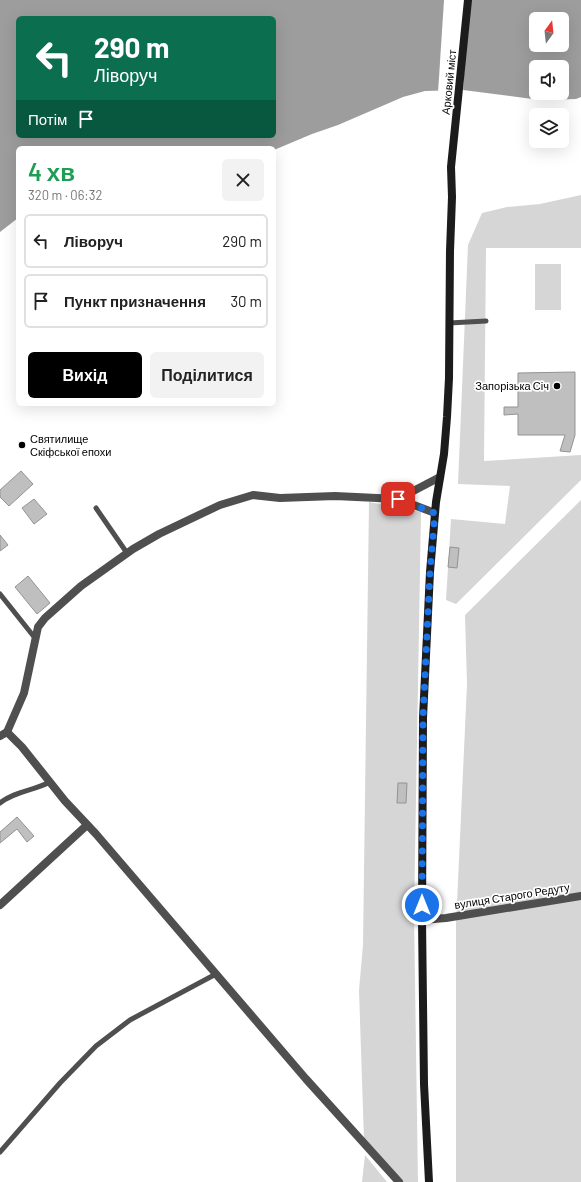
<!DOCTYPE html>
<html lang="uk">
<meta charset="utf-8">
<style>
:root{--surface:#fff;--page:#f2f2f2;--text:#222;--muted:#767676;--line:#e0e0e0;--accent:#000}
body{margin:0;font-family:Barlow,sans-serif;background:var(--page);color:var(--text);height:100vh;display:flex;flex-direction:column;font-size:15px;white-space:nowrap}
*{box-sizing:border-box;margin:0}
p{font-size:13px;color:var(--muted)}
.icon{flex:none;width:22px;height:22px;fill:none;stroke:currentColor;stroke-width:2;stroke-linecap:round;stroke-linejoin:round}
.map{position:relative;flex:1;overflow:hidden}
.panel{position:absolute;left:16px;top:146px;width:260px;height:260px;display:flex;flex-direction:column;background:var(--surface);border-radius:6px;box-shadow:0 4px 16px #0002}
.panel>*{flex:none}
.top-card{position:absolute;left:16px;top:16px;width:260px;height:122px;border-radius:6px;box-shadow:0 4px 16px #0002;background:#0b6e4f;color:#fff;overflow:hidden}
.needle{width:26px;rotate:15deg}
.fabs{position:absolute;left:529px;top:12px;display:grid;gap:8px}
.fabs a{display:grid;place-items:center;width:40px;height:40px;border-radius:6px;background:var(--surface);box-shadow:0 4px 16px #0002;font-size:20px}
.pin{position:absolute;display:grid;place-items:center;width:34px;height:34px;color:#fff;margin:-17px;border-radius:8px;box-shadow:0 2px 6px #0006}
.me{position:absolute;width:44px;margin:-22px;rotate:0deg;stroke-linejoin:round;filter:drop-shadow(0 0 3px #0008)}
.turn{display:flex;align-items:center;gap:14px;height:84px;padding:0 12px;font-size:18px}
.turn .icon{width:52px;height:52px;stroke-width:2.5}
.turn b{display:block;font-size:28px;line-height:34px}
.then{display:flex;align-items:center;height:38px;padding:0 12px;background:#0003;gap:8px;font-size:15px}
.round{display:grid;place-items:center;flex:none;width:42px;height:42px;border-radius:6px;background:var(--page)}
.overview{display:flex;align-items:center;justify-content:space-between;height:68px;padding:0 12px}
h1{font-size:24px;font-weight:600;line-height:30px;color:#1e9e55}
.button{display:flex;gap:8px;margin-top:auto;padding:8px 12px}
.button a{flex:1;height:46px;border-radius:6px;background:var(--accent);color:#fff;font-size:16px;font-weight:600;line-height:46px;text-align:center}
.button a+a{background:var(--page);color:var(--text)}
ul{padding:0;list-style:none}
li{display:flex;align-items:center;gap:12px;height:54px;margin:0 8px 6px;padding:0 4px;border:2px solid var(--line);border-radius:6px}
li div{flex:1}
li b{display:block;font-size:15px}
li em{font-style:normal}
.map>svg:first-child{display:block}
.green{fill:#d6d6d6}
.water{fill:#9d9d9d;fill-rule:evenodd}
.pier{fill:#fff}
.building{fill:#bfbfbf;stroke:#939393}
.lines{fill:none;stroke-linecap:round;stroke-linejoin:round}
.lane{stroke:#4f4f4f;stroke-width:5}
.street{stroke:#4f4f4f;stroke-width:8}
.secondary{stroke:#1c1c1c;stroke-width:8}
.route{stroke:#1a73e8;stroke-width:7;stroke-dasharray:0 12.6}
.poi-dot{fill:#000;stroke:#fff;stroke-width:1.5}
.labels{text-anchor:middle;stroke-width:3.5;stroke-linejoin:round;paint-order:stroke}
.street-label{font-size:11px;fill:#000;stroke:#fff}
.poi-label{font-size:11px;fill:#000;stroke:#fff;text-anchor:end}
</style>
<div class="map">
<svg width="581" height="1182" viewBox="0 0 581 1182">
<rect width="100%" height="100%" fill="#fff"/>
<g class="green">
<polygon points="581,195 581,248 486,248 484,461 581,455 581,480 456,604 446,600 451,519 505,524 510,486 458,484 468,245 482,213 507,207 540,204"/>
<rect x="535" y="264" width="26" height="46"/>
<polygon points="581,500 581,1182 456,1182 456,925 467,684 465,615"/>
<polygon points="369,502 421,512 414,914 418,1182 403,1182 364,1140 359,990 363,945"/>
<polygon points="365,1155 387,1182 362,1182"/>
</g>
<path class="water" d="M0 0H581V97L576 99 540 100 463 90 425 91 403 97 338 125 312 134 274 150V148H18V218L0 232ZM18 18H274V136H18ZM536 19H562V45H536ZM536 67H562V93H536Z"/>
<polygon class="pier" points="444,0 468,0 463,92 438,93"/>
<g class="building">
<polygon points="575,372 575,435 570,452 560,451 565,435 518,435 518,414 504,415 504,407 518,407 518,373"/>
<polygon points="21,471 33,484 9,506 0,497 0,490"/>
<polygon points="34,499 47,514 34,524 22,508"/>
<polygon points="0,535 8,545 0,551"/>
<polygon points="450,547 459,548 457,568 448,567"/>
<polygon points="28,576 50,603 37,614 15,587"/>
<polygon points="398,783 407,783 406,803 397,803"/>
<polygon points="17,817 34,836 27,842 17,829 0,843 0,832"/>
</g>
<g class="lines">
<g class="lane">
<polyline points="449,323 486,321"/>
<polyline points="96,508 127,553"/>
<polyline points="0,594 35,638"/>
<path d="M0 803C15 791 33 791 50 782"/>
<polyline points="0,1152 60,1083 96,1046 130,1020 216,974"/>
</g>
<g class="street">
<polyline points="398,499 440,477"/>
<polyline points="7,732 22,747 65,801 96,834 306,1079 399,1182"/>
<polyline points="0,736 7,732 24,693 38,627 45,618 81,586 133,549 159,534 220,505 253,495 280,498 335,496 398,499 435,513"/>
<polyline points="0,905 87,825"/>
<polyline points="422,920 446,918 581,896"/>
</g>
<polyline class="secondary" points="429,1182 424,1084 422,920 423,718 430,572 436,502 444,454 447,417 449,378 450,251 452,197 451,167 468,0"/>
</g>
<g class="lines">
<polyline class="route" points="398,499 435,513 430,572 423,718 422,905"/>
</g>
<g class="poi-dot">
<circle cx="557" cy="386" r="4"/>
<circle cx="22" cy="445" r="4"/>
</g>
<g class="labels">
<g class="street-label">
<text transform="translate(449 82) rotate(-84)" y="4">Арковий міст</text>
<text transform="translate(512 896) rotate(-9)" y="4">вулиця Старого Редуту</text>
</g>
<g class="poi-label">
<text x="549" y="390">Запорізька Січ</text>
<text x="30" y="443" text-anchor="start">Святилище<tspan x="30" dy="13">Скіфської епохи</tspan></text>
</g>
</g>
</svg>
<div class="fabs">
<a><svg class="needle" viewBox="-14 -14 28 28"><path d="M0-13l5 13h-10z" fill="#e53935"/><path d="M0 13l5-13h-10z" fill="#767676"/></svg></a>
<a><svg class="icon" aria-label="sound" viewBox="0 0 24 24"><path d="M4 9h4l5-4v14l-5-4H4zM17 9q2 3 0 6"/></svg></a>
<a><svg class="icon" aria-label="layers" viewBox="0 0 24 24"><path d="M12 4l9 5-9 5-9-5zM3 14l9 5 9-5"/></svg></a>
</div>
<div class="pin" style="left:398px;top:499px;background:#d93025"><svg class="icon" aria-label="arrive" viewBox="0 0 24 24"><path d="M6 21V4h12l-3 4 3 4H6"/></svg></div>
<svg class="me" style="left:422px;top:905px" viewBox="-20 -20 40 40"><circle r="17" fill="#1a73e8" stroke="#fff" stroke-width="3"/><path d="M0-11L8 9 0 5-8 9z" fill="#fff"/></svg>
<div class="top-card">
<div class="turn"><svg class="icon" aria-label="left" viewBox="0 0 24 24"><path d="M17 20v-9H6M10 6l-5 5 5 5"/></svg><div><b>290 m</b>Ліворуч</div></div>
<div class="then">Потім<svg class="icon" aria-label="arrive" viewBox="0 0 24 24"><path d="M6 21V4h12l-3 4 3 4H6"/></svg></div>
</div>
<section class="panel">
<div class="overview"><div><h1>4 хв</h1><p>320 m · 06:32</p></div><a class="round"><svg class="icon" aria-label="close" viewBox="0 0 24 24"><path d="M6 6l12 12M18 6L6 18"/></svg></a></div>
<ul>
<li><svg class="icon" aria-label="left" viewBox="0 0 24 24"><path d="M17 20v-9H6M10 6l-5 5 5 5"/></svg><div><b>Ліворуч</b></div><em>290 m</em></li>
<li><svg class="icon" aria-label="arrive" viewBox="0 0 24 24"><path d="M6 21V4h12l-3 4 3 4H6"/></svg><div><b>Пункт призначення</b></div><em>30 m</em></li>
</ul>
<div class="button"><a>Вихід</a><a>Поділитися</a></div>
</section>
</div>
